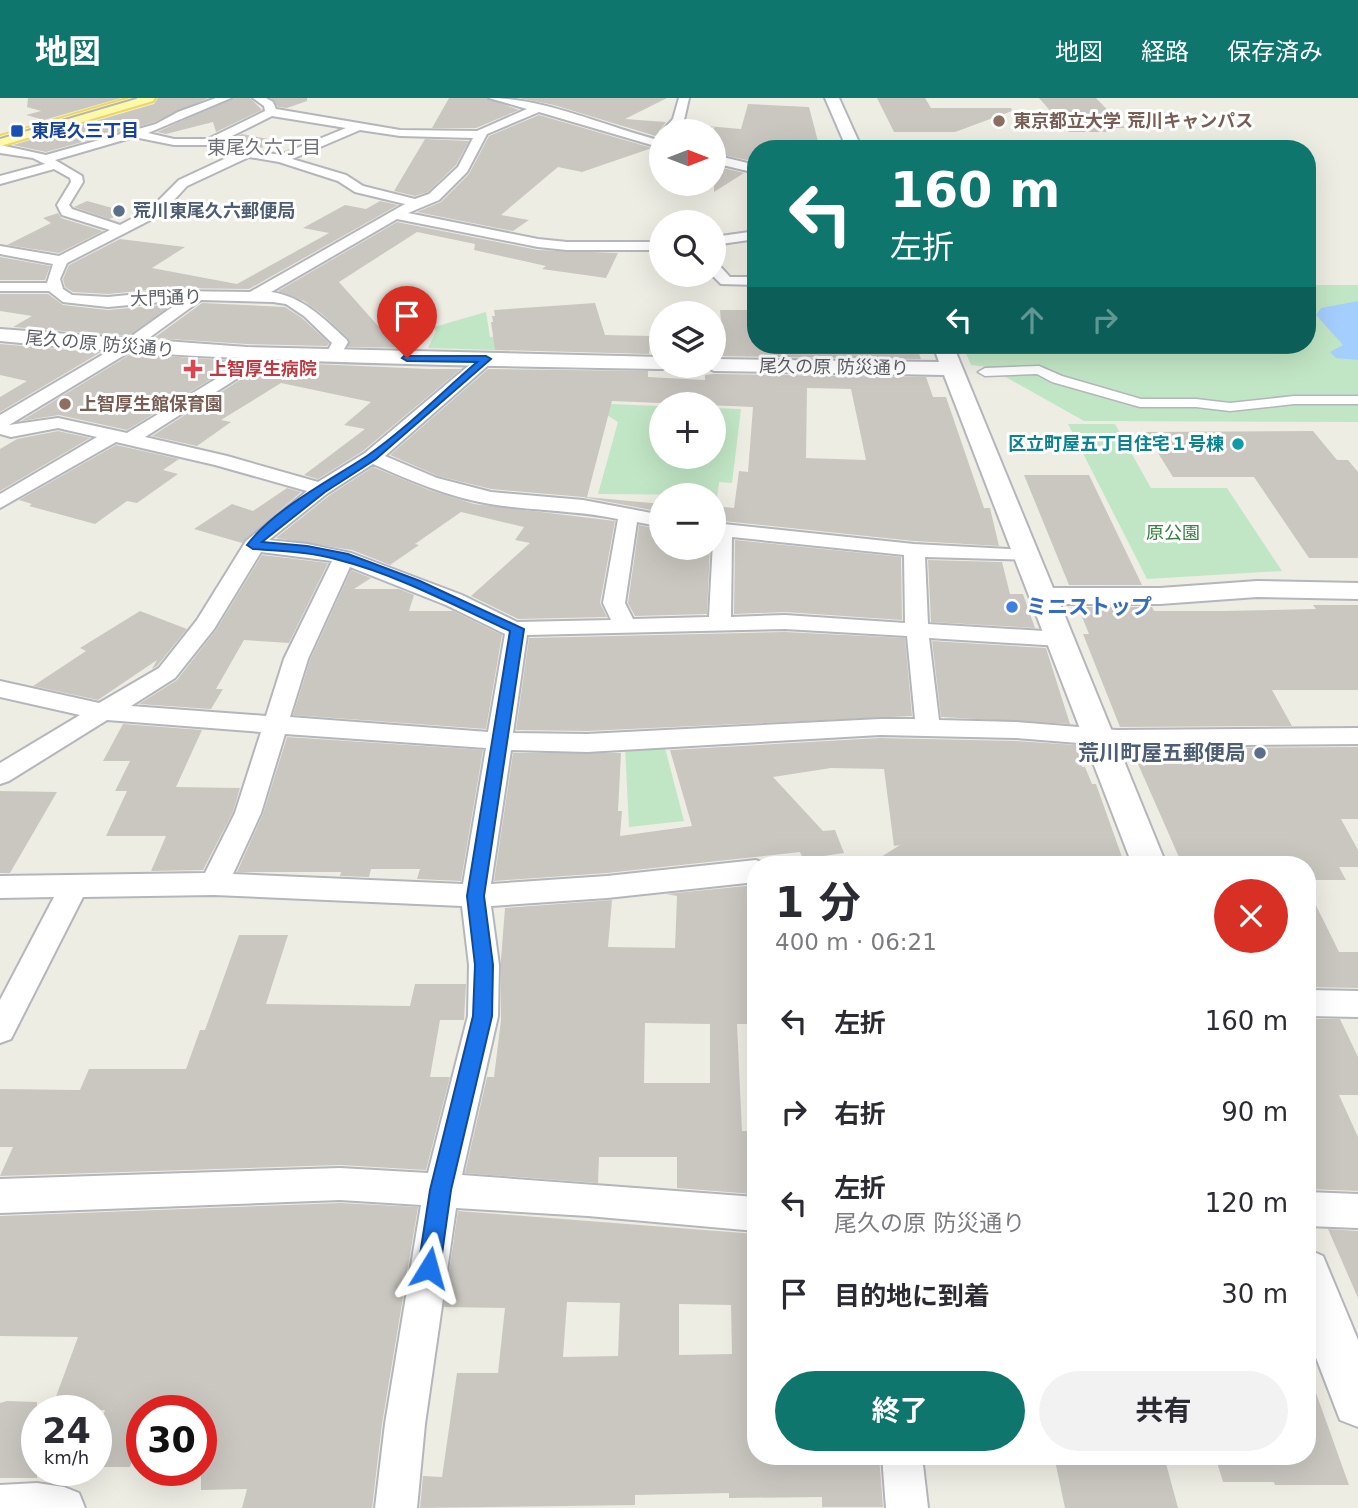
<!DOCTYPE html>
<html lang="ja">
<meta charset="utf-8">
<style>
:root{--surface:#fff;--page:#f2f2f3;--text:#2b2b33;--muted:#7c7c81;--accent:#0f766e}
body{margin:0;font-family:"DejaVu Sans","Noto Sans JP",sans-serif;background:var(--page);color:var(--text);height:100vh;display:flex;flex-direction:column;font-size:26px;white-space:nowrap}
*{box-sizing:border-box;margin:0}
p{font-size:23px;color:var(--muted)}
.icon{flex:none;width:38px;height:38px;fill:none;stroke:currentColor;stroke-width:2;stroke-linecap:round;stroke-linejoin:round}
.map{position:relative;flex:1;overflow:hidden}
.side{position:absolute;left:747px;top:758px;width:569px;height:609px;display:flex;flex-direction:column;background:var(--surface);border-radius:28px;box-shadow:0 7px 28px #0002}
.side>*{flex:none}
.hud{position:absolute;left:747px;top:42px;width:569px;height:214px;border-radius:28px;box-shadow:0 7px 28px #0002;background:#0f766e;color:#fff;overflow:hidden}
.needle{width:46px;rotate:90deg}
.fabs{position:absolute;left:649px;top:21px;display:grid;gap:14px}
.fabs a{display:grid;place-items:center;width:77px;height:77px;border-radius:50%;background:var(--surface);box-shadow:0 7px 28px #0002;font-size:35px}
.speed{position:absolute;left:21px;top:1297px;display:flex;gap:14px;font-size:35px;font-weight:700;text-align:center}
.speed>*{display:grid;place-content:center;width:91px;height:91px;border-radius:50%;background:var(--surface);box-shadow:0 7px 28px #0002;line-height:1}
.speed small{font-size:18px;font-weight:400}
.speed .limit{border:10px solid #d22;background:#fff;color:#111}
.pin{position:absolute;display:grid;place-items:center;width:60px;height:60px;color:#fff;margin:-72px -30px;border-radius:50% 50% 50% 0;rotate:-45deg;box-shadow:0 0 7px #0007}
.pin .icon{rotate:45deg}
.me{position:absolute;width:77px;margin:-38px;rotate:8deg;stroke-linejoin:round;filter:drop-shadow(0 0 5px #0008)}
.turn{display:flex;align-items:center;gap:24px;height:147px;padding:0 28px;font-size:32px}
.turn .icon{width:91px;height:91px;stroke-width:2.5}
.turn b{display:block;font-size:49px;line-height:60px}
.lanes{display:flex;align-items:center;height:66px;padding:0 28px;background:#0003;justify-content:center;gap:35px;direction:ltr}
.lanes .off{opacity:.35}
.round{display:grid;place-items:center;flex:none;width:74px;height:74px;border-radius:37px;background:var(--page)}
.head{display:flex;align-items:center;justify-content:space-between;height:119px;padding:0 28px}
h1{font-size:42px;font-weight:700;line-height:52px}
.action{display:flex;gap:14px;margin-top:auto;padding:14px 28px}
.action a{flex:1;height:80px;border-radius:42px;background:var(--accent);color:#fff;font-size:28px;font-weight:700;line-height:80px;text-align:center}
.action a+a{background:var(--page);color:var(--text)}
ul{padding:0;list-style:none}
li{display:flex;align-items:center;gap:21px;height:91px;padding:0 28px}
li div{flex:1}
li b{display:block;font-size:26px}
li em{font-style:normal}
header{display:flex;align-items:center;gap:42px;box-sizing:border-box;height:98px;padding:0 35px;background:var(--accent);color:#fff}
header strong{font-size:33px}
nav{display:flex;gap:38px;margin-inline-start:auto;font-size:24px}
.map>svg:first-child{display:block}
.green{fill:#c1e6c5}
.water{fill:#a4cefe}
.building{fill:#cac7c1;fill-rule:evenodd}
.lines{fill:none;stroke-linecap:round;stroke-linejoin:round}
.pedestrian-casing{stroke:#b4b6bb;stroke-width:3}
.minor-casing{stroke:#b4b6bb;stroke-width:4}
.tertiary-casing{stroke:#b4b6bb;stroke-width:4}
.primary-casing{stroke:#f0d65b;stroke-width:4}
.pedestrian{fill:#fff;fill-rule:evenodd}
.minor{fill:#fff;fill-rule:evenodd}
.tertiary{fill:#fff;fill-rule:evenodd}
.primary{fill:#fef9a9;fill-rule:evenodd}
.tram{stroke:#b5b6b6;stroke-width:2}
.route{fill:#1a73e8;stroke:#114b97;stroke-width:2}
.education-dot{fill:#8d6e63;stroke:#fff;stroke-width:2.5}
.transit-dot{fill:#1a4fb4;stroke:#fff;stroke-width:2.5}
.service-dot{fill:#5c6f8a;stroke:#fff;stroke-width:2.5}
.health-dot{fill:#e0444e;stroke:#fff;stroke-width:2.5}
.culture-dot{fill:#0f9aa8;stroke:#fff;stroke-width:2.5}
.shop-dot{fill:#3f7fe0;stroke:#fff;stroke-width:2.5}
.labels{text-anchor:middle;stroke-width:6;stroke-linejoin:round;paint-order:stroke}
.far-education-label{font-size:18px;font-weight:bold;fill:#785e54;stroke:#fff;text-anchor:start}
.far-transit-label{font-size:18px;font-weight:bold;fill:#164399;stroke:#fff;text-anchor:start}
.far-service-label{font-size:18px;font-weight:bold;fill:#4e5e75;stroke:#fff;text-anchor:start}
.far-street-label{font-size:18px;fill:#5c5f65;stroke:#fff}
.far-health-label{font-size:18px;font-weight:bold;fill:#be3a42;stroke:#fff;text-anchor:start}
.far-culture-label{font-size:18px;font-weight:bold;fill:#0d838f;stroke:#fff;text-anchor:end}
.far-park-label{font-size:18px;fill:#358340;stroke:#fff}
.far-neighbourhood-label{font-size:19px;fill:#6d7177;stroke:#fff}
.shop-label{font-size:21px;font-weight:bold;fill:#366cbe;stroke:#fff;text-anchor:start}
.service-label{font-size:21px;font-weight:bold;fill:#4e5e75;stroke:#fff;text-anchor:end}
</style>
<header>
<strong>地図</strong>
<nav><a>地図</a><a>経路</a><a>保存済み</a></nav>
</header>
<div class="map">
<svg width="1358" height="1410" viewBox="0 0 1358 1410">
<rect width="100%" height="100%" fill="#eeede4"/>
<g class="green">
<polygon points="959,43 964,51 883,51 879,44"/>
<polygon points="1307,187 1358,187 1358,324 1084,323 988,269 971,267 962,247 1307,247"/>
<polygon points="486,214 490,239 522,237 499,246 495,252 428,250 436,234 434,229"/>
<polygon points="611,306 661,308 662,359 714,359 714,310 741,311 732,385 719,384 717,401 714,401 714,397 598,396 618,324 607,317"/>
<polygon points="1068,326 1115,326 1151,390 1227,390 1282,473 1147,481"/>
<polygon points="664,646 684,723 629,729 625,648"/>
</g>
<polygon class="water" points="1358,203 1358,262 1336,260 1330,254 1343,247 1316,217 1321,210"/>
<g class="building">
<polygon points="28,0 121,0 44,22 26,17 41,13 27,9"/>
<polygon points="158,0 208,0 155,24 46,54 13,47 154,6"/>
<polygon points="233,0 250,0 262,12 216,34 213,24 166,36 157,34"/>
<polygon points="271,0 307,0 307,3 287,10 278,9"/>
<polygon points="449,0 486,0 519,12 476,30 432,30"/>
<polygon points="519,0 667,0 625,21 666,24 659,33 662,40 554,7"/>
<polygon points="877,0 925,0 931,10 1011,10 1012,13 955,34 894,34"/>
<polygon points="1039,0 1096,0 1125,30 1107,30 1110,34 1069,34"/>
<polygon points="748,6 809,9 820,51 756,51 756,64 714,55 714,29 701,33 676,33 684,26 741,31"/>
<polygon points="539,17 652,50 582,74 558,69 501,117 529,122 513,133 417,114 441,104 469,76 489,38"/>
<polygon points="242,36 278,43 258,51 229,42"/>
<polygon points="425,41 469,43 456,67 428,94 415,98 394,93"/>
<polygon points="714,68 744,75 714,94"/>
<polygon points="87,103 127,114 109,121 74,109"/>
<polygon points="380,103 398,107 249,191 169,190 108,196 73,194 65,189 63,181 69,167 120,141 185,149 152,170 237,186 329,135 303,130 345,107 366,111"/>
<polygon points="58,115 61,120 103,133 59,155 7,147 51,125 43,120"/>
<polygon points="397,124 538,152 618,155 606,180 542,171 546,168 474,152 475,146 417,134 339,184 387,238 422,239 416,250 348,249 348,240 322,216 304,203 278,193"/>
<polygon points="0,159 50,168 45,182 0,182"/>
<polygon points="0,196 48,196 63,207 108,212 173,206 128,238 13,229 32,218 0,213"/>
<polygon points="202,205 285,209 302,220 329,245 327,248 247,246 154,240"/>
<polygon points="595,205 605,237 651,238 649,256 495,252 491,224 493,224 492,218 495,218 494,212"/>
<polygon points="720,212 756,212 756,247 916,247 921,261 714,258 714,235 722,235"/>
<polygon points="0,246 82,253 101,254 0,314 0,299 27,283 0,277"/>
<polygon points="131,256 241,263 127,332 59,317 21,323"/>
<polygon points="268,264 429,271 461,271 363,353 318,381 304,377 365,331 344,327 371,304 281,285 221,322 231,324 197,348 152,338"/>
<path d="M488 271 648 273V279L705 282V277L714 276 926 279 933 299H946L984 410H990L999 448 914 443 714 422V408L734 410 739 373 748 374 753 309 612 303 587 399 662 406V414L583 399 491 391 438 378 390 357ZM807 290 851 291 866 362 806 360Z"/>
<polygon points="58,333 90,340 0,393 0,351 17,341"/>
<polygon points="1313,333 1337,362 1348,362 1358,374 1358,460 1309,460 1254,379 1173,379 1145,334"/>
<polygon points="116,347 179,361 163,372 178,376 137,405 127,403 95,426 29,408 32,406 19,402"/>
<polygon points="373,369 429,392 474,406 615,423 600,505 607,519 518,521 471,498 530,445 515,442 524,429 461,414 415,446 419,447 390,467 352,452 276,440 330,397"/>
<polygon points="1024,377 1089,377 1142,487 1069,487"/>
<polygon points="287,390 301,394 242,445 194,431 232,406 253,413"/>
<polygon points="639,427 662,432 662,450 710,450 707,516 635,518 628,505"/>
<polygon points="735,442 901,459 902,522 785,514 734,516"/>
<polygon points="262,457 328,465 289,545 244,542 216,591 223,591 211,611 139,606 177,582 216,532"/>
<polygon points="928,462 1002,464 1010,496 1023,496 1035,530 931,524"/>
<polygon points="351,472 371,480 354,491 399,491 414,497 409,513 453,513 502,537 486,631 293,617 310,562"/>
<polygon points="1313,507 1358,507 1358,592 1272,592 1292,628 1120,629 1083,536 1089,536 1078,509 1152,509 1154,513 1224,513 1316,511"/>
<polygon points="140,513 187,531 157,568 152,571 157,562 98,602 33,588 86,553 80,550"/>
<polygon points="785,534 905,540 912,618 587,633 516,632 529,540"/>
<polygon points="932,543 1046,550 1070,626 941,619"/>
<polygon points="123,626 202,632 176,689 240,690 233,714 203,772 151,773 166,738 106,738 127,693 115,693 130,663 103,663"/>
<polygon points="287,639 483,652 461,783 417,781 420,771 371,771 369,779 340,778 341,774 237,774 263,716"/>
<polygon points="880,640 1016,643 1076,647 1082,669 1085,669 1092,686 1096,686 1122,759 1053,759 1055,766 870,766 900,747 894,748 884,671 831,670 773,679 823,733 835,732 844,755 803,761 800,754 607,775 494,783 513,655 621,655 618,713 622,713 620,738 692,728 670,652"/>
<polygon points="1358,649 1358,721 1341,721 1358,752 1358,769 1339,769 1346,782 1315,782 1307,766 1182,766 1131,650"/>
<polygon points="0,693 57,694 10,775 0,775"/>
<path d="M756 787V926H737L742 1033H750L753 1096 677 1090V1059H599L598 1085 465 1075 487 979H494L501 922V861L505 810 612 802 608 849 675 850 677 798 666 796ZM645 925 710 926V985H644Z"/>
<polygon points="1307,789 1339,854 1358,854 1358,890 1307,889"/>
<polygon points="239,837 288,837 266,906 410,908 415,886 466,886 464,922 440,922 430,979 450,979 426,1072 340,1067 0,1078 13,1049 0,1049 0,991 80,992 89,971 186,971 200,932 205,932"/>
<polygon points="1307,921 1340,921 1358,959 1358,997 1339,997 1358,1039 1358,1093 1309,1091 1307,1088"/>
<polygon points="340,1105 418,1109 382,1326 372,1410 242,1410 247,1391 201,1392 201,1312 142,1312 142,1332 130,1369 96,1369 96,1340 105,1312 51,1312 78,1239 0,1238 0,1118"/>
<path d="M458 1113 756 1136V1358H879L883 1409H822V1399L729 1400V1395L635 1397V1407L420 1410 423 1378 442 1379 457 1275H498L505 1210 444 1209ZM567 1204 620 1205 618 1258 563 1259ZM679 1206 731 1207 732 1256 679 1257Z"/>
<polygon points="1328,1131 1358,1133 1358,1200"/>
<polygon points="1307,1281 1311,1281 1349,1387 1275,1387 1274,1384 1223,1384 1215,1358 1307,1358"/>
<polygon points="7,1303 37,1304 37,1380 0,1380 0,1305"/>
<polygon points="1054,1358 1164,1358 1178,1410 1065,1410"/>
</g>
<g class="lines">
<defs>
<polygon id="pedestrian" points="1039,268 1062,278 1141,301 1196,301 1230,305 1294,298 1358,298 1358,306 1294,306 1230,313 1196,309 1140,309 1052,284 1037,276 985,278 978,274 985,270"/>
<g id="minor">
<path d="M216 0H231L148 35 174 41H208L265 13 264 8 253 0H266L273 4 276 11 400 32 477 33 527 11 489 0C545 0 606 29 662 43V50L539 14 487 36 467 74 439 102 408 115 538 141 567 144H662V152H567L538 149 397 121 271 194C303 199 322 219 346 241L348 244 338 262H326L324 259 332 245 304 218 286 206 273 204 201 202 131 253 9 327 58 320 127 335 265 251 273 256 271 259 145 339 227 358 318 384 365 355 480 258 486 256 494 261 492 264 385 358 437 380 491 394 583 402 662 417V429L637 424 625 505 633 521 709 519 714 425 914 446 1028 452 1035 454 1038 458 1035 462 925 459 928 526 1060 534 1068 536 1071 541 1068 546 1060 548 929 540 939 622 1016 624 1116 632 1358 630V646L1116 648 1016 640 880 637 587 654 511 652 491 786 607 778 756 762 766 766H756V784L607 800 491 808 499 867 498 918 462 1077 756 1099V1133L588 1118 456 1110 425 1326 417 1410H375L385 1326 421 1107 340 1102 0 1115V1081L340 1070 428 1075 468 918 469 867 462 808 214 797 83 799 11 941 0 945V902L54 799 0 800V778L205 775 235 715 261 634 107 622 9 683 0 686V665L80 617 0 599V583L99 605 159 570 197 522 246 443 307 393 215 367 116 344 0 410V396L97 339 58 330 11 339 0 336V317L119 247 182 202 108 209 63 204 49 193H0V185H47L53 166 0 156V148L59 158 110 132 62 117 57 107 71 84 70 80 54 71 0 86V78L45 66 33 60 0 55V47L46 57 156 26 178 14ZM272 18 346 30 280 57 250 52 222 43ZM360 32 400 38 473 40 458 69 429 96 415 101 363 88 346 77 292 61ZM134 39 174 47H214L237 55 179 82 150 111 120 127 72 111 69 107 83 84 82 78 55 62ZM249 59 279 64 338 83 355 94 405 106 250 194 169 193 108 199 72 197 63 191 60 181 67 165 160 117 187 88ZM373 366C411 383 449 399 490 406 532 413 575 412 618 421L603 505 611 522 517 524 462 497 351 455 307 446 269 442 328 395ZM732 439 904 457 905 525 785 517 731 519ZM261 454 332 463 284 561 266 618 131 608 175 580 214 531ZM350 469 446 507 505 536 488 634 290 619 308 561ZM785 531 907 538 915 621H880L587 636 513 635 527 537ZM285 636 486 650 463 786 233 776 261 715Z"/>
<polygon points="679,0 689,0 684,22 673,33 662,33 673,21"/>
<polygon points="714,57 756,67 756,75 714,65"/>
<polygon points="756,133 756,141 714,147 714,139"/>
<polygon points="714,166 719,167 730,179 756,179 756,187 721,186 712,177"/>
<polygon points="1307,892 1358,893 1358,919 1307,918"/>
<polygon points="1307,1094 1358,1096 1358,1130 1307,1128"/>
<polygon points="882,1358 922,1358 928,1410 886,1410"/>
<polygon points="37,1385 64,1389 79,1395 85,1410 0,1410 0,1387"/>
</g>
<g id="tertiary">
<polygon points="825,0 839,0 862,51 847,51"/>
<path d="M0 231 247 249 662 259V268H671L662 271C441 267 220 265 0 243Z"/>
<polygon points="933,247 953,247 1053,490 1160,490 1257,483 1358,485 1358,501 1257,499 1160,506 1060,506 1166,766 1132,766 944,277 714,273 704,268 714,268 714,261 939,264"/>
<polygon points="1307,1151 1323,1158 1358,1242 1358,1329 1340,1322 1307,1236"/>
</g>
<polygon id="primary" points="130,0 155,0 153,3 0,48 0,38"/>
</defs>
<use href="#pedestrian" class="pedestrian-casing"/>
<use href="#minor" class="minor-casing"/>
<use href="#tertiary" class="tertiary-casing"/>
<use href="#primary" class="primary-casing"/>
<use href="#pedestrian" class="pedestrian"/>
<use href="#minor" class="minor"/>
<use href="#tertiary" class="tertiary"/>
<use href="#primary" class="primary"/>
<polyline class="tram" points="0,40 136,0"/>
</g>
<path class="route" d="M404 258H486L491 261 376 361 325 394 262 444 307 448 348 456 420 483 524 531 484 798 493 867 492 918 451 1092 440 1170 437 1178 429 1181 421 1178 418 1170 430 1092 473 918 475 867 467 798 510 533C455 508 398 477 339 462 311 454 282 453 253 451L247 447C274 411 329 383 367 358 406 331 441 295 477 264L407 263 402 260Z"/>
<g class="education-dot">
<circle cx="999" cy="23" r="7"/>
<circle cx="65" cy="306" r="7"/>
</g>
<rect class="transit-dot" x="10" y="26" width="14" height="14" rx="3.5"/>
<g class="service-dot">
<circle cx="119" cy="113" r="7"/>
<circle cx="1260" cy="655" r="7"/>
</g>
<path class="health-dot" d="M189.5 260.5h7v7h7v7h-7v7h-7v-7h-7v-7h7z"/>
<circle class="culture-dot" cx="1238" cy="346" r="7"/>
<circle class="shop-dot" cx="1012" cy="509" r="7"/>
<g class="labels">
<g class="far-education-label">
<text x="1013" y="29">東京都立大学 荒川キャンパス</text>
<text x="79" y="312">上智厚生館保育園</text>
</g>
<g class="far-transit-label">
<text x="31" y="39">東尾久三丁目</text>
</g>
<g class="far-service-label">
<text x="133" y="119">荒川東尾久六郵便局</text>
</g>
<g class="far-street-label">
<text transform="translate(166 200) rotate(-2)" y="6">大門通り</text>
<text transform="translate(100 246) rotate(5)" y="6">尾久の原 防災通り</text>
<text transform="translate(834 269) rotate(1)" y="6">尾久の原 防災通り</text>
</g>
<g class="far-health-label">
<text x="209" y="277">上智厚生病院</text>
</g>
<g class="far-culture-label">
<text x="1224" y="352">区立町屋五丁目住宅１号棟</text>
</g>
<g class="far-park-label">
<text x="1173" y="441">原公園</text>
</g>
<g class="far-neighbourhood-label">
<text x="264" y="56">東尾久六丁目</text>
</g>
<g class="shop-label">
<text x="1026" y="516">ミニストップ</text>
</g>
<g class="service-label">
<text x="1246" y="662">荒川町屋五郵便局</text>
</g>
</g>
</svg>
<div class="fabs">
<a><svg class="needle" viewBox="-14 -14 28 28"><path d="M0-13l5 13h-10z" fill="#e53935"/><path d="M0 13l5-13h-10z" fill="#7c7c81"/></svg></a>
<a><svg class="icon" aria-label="search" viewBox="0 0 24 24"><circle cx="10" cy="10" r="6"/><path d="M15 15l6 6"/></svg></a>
<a><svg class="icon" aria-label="layers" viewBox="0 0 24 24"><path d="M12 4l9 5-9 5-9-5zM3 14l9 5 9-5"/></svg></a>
<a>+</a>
<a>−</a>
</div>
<div class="speed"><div>24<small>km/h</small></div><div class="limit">30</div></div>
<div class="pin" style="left:407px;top:260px;background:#d93025"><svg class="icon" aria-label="arrive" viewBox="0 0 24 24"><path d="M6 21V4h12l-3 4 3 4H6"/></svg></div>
<svg class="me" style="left:429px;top:1170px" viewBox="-20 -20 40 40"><path d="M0-17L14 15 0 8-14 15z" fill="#1a73e8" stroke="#fff" stroke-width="4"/></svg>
<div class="hud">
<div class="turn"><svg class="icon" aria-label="left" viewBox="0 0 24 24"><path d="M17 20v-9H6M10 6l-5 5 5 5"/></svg><div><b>160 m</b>左折</div></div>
<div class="lanes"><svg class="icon" aria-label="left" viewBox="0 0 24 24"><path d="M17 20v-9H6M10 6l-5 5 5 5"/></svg><svg class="icon off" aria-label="ahead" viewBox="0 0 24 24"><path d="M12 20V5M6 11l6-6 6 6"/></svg><svg class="icon off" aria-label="right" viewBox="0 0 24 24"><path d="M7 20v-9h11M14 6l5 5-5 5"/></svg></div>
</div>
<section class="side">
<div class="head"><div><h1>1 分</h1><p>400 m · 06:21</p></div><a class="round" style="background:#d93025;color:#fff"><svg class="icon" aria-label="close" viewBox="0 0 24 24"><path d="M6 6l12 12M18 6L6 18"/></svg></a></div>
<ul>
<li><svg class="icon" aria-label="left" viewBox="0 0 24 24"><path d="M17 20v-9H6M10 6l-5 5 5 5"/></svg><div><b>左折</b></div><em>160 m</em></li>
<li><svg class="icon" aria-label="right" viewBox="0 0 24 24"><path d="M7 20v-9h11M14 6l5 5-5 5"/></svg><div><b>右折</b></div><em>90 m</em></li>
<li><svg class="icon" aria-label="left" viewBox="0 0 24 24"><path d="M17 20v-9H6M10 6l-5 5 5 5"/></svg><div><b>左折</b><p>尾久の原 防災通り</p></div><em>120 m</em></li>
<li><svg class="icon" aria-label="arrive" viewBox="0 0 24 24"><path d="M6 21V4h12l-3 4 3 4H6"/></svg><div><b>目的地に到着</b></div><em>30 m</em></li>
</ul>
<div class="action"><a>終了</a><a>共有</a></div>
</section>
</div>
